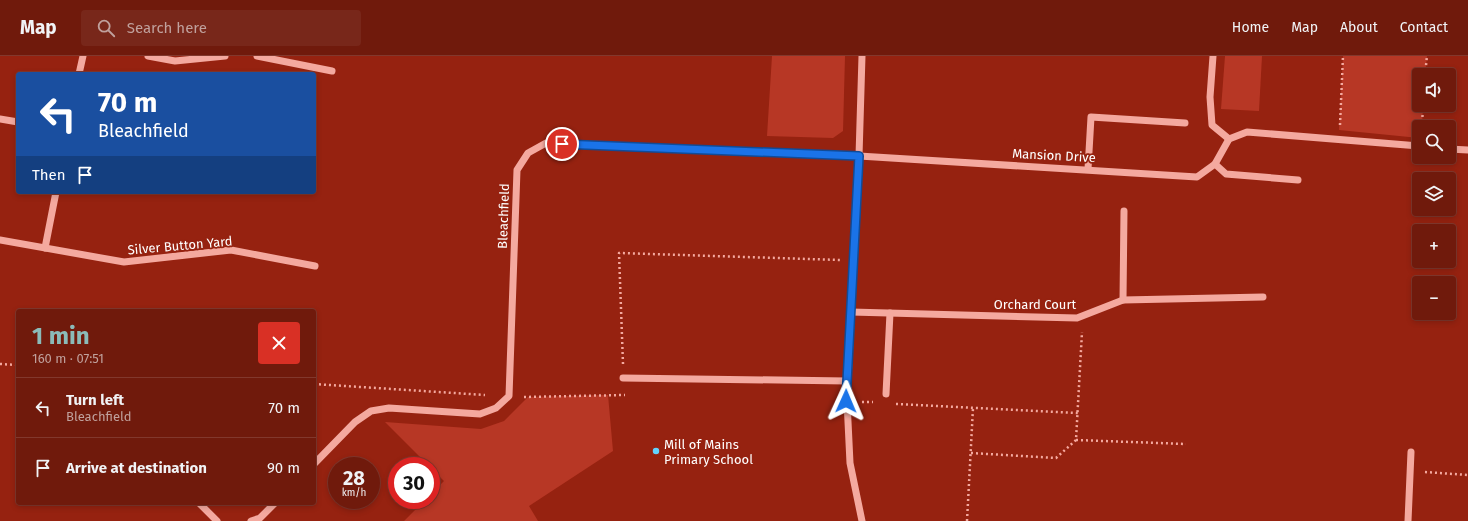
<!DOCTYPE html>
<meta charset="utf-8">
<style>
:root{--surface:#701a0c;--page:#78271a;--text:#f1f3f6;--muted:#c0a19d;--line:#82382d;--accent:#8bbbb9}
body{margin:0;font-family:"Fira Sans",sans-serif;background:var(--page);color:var(--text);height:100vh;display:flex;flex-direction:column;font-size:15px;white-space:nowrap}
*{box-sizing:border-box;margin:0}
p{font-size:13px;color:var(--muted)}
.icon{flex:none;width:22px;height:22px;fill:none;stroke:currentColor;stroke-width:2;stroke-linecap:round;stroke-linejoin:round}
.map{position:relative;flex:1;overflow:hidden}
.side{position:absolute;left:16px;top:253px;width:300px;height:196px;display:flex;flex-direction:column;background:var(--surface);border-radius:4px;box-shadow:0 2px 6px #0003,0 0 0 1px var(--line)}
.side>*{flex:none}
.guide{position:absolute;left:16px;top:16px;width:300px;height:122px;border-radius:4px;box-shadow:0 2px 6px #0003,0 0 0 1px var(--line);background:#1a4fa0;color:#fff;overflow:hidden}
.controls{position:absolute;left:1412px;top:12px;display:grid;gap:8px}
.controls a{display:grid;place-items:center;width:44px;height:44px;border-radius:4px;background:var(--surface);box-shadow:0 2px 6px #0003,0 0 0 1px var(--line);font-size:20px}
.speed{position:absolute;left:328px;top:401px;display:flex;gap:8px;font-size:20px;font-weight:700;text-align:center}
.speed>*{display:grid;place-content:center;width:52px;height:52px;border-radius:50%;background:var(--surface);box-shadow:0 2px 6px #0003,0 0 0 1px var(--line);line-height:1}
.speed small{font-size:10px;font-weight:400}
.speed .limit{border:6px solid #d22;background:#fff;color:#111}
.pin{position:absolute;display:grid;place-items:center;width:34px;height:34px;color:#fff;margin:-17px;border:2px solid #fff;border-radius:50%;box-shadow:0 1px 4px #0007}
.me{position:absolute;width:44px;margin:-22px;rotate:1deg;stroke-linejoin:round;filter:drop-shadow(0 0 3px #0008)}
.turn{display:flex;align-items:center;gap:14px;height:84px;padding:0 16px;font-size:18px}
.turn .icon{width:52px;height:52px;stroke-width:2.5}
.turn b{display:block;font-size:28px;line-height:34px}
.then{display:flex;align-items:center;height:38px;padding:0 16px;background:#0003;gap:8px;font-size:15px}
.round{display:grid;place-items:center;flex:none;width:42px;height:42px;border-radius:4px;background:var(--page)}
.headline{display:flex;align-items:center;justify-content:space-between;height:68px;padding:0 16px}
h1{font-size:24px;font-weight:700;line-height:30px;color:var(--accent)}
ul{padding:0;list-style:none}
li{display:flex;align-items:center;gap:12px;height:60px;padding:0 16px;border-top:1px solid var(--line)}
li div{flex:1}
li b{display:block;font-size:15px}
li em{font-style:normal}
header{display:flex;align-items:center;gap:24px;box-sizing:border-box;height:56px;padding:0 20px;background:var(--surface);border-bottom:1px solid var(--line)}
header strong{font-size:19px}
nav{display:flex;gap:22px;margin-inline-start:auto;font-size:14px}
.search{width:280px;height:36px;background:var(--page);display:flex;align-items:center;gap:10px;box-sizing:border-box;padding:0 14px;border-radius:4px;color:var(--muted);font-size:15px}
.map>svg:first-child{display:block}
.green{fill:#b73725}
.lines{fill:none;stroke-linecap:round;stroke-linejoin:round}
.path{stroke:#f4a99f;stroke-width:2.5;stroke-dasharray:2 3;stroke-linecap:butt}
.minor{stroke:#f4a99f;stroke-width:7}
.route-casing{stroke:#114b97;stroke-width:10}
.route{stroke:#1a73e8;stroke-width:7}
.poi-dot{fill:#62d3ff;stroke:#962210;stroke-width:1.5}
.labels{text-anchor:middle;stroke-width:3.5;stroke-linejoin:round;paint-order:stroke}
.street-label{font-size:13px;fill:#fff;stroke:#962210}
.poi-label{font-size:13px;fill:#fff;stroke:#962210;text-anchor:start}
</style>
<header>
<strong>Map</strong>
<div class="search"><svg class="icon" aria-label="search" viewBox="0 0 24 24"><circle cx="10" cy="10" r="6"/><path d="M15 15l6 6"/></svg>Search here</div>
<nav><a>Home</a><a>Map</a><a>About</a><a>Contact</a></nav>
</header>
<div class="map">
<svg width="1468" height="465" viewBox="0 0 1468 465">
<rect width="100%" height="100%" fill="#962210"/>
<g class="green">
<polygon points="772,0 845,0 843,75 833,82 767,80"/>
<polygon points="1225,0 1262,0 1259,55 1221,53"/>
<polygon points="1343,0 1427,0 1425,19 1419,19 1419,49 1423,49 1422,71 1419,71 1419,82 1339,74"/>
<polygon points="608,339 613,395 529,450 538,465 404,465 425,444 431,444 431,438 444,425 431,412 431,410 429,410 385,366 481,373 504,365 528,341"/>
</g>
<g class="lines">
<g class="path">
<polyline points="1425,19 1427,0"/>
<polyline points="1340,69 1343,0"/>
<polyline points="1422,71 1423,49"/>
<polyline points="0,308 18,309"/>
<polyline points="623,308 619,197 840,204"/>
<polyline points="314,328 485,339"/>
<polyline points="524,341 625,339"/>
<polyline points="862,346 873,346"/>
<polyline points="896,348 1078,357"/>
<polyline points="1076,384 1186,388"/>
<polyline points="971,397 1056,402 1076,384 1082,276"/>
<polyline points="1425,416 1468,419"/>
<polyline points="967,465 973,352"/>
</g>
<g class="minor">
<polyline points="148,0 175,5 225,0"/>
<polyline points="257,0 332,15"/>
<polyline points="862,0 859,100 847,345 850,407 862,465"/>
<polyline points="1213,0 1210,41 1212,69 1229,83"/>
<polyline points="79,18 83,0"/>
<polyline points="0,63 18,66"/>
<polyline points="1449,93 1468,94"/>
<polyline points="1215,108 1226,118 1298,124"/>
<polyline points="1088,113 1091,61 1185,67"/>
<polyline points="0,184 124,206 231,194 315,210"/>
<polyline points="45,192 56,136"/>
<polyline points="1123,244 1124,155"/>
<polyline points="851,256 1077,262 1123,244 1263,241"/>
<polyline points="623,322 847,325"/>
<polyline points="886,338 890,257"/>
<polyline points="314,408 355,366 371,355 389,352 480,358 496,352 509,340 517,114 528,97 546,87 859,100 1197,121 1215,108 1229,83 1247,76 1419,90"/>
<polyline points="199,447 217,465"/>
<polyline points="251,465 260,462 275,447"/>
<polyline points="1408,465 1411,396"/>
</g>
</g>
<g class="lines">
<defs>
<polyline id="route" points="562,88 859,100 846,345"/>
</defs>
<use href="#route" class="route-casing"/>
<use href="#route" class="route"/>
</g>
<circle class="poi-dot" cx="656" cy="395" r="4"/>
<g class="labels">
<g class="street-label">
<text transform="translate(1054 99) rotate(3)" y="5">Mansion Drive</text>
<text transform="translate(503 160) rotate(-88)" y="5">Bleachfield</text>
<text transform="translate(180 189) rotate(-5)" y="5">Silver Button Yard</text>
<text x="1035" y="253">Orchard Court</text>
</g>
<g class="poi-label">
<text x="664" y="393">Mill of Mains<tspan x="664" dy="15">Primary School</tspan></text>
</g>
</g>
</svg>
<div class="controls">
<a><svg class="icon" aria-label="sound" viewBox="0 0 24 24"><path d="M4 9h4l5-4v14l-5-4H4zM17 9q2 3 0 6"/></svg></a>
<a><svg class="icon" aria-label="search" viewBox="0 0 24 24"><circle cx="10" cy="10" r="6"/><path d="M15 15l6 6"/></svg></a>
<a><svg class="icon" aria-label="layers" viewBox="0 0 24 24"><path d="M12 4l9 5-9 5-9-5zM3 14l9 5 9-5"/></svg></a>
<a>+</a>
<a>−</a>
</div>
<div class="speed"><div>28<small>km/h</small></div><div class="limit">30</div></div>
<div class="pin" style="left:562px;top:88px;background:#d93025"><svg class="icon" aria-label="arrive" viewBox="0 0 24 24"><path d="M6 21V4h12l-3 4 3 4H6"/></svg></div>
<svg class="me" style="left:846px;top:345px" viewBox="-20 -20 40 40"><path d="M0-17L14 15 0 8-14 15z" fill="#1a73e8" stroke="#fff" stroke-width="4"/></svg>
<div class="guide">
<div class="turn"><svg class="icon" aria-label="left" viewBox="0 0 24 24"><path d="M17 20v-9H6M10 6l-5 5 5 5"/></svg><div><b>70 m</b>Bleachfield</div></div>
<div class="then">Then<svg class="icon" aria-label="arrive" viewBox="0 0 24 24"><path d="M6 21V4h12l-3 4 3 4H6"/></svg></div>
</div>
<section class="side">
<div class="headline"><div><h1>1 min</h1><p>160 m · 07:51</p></div><a class="round" style="background:#d93025;color:#fff"><svg class="icon" aria-label="close" viewBox="0 0 24 24"><path d="M6 6l12 12M18 6L6 18"/></svg></a></div>
<ul>
<li><svg class="icon" aria-label="left" viewBox="0 0 24 24"><path d="M17 20v-9H6M10 6l-5 5 5 5"/></svg><div><b>Turn left</b><p>Bleachfield</p></div><em>70 m</em></li>
<li><svg class="icon" aria-label="arrive" viewBox="0 0 24 24"><path d="M6 21V4h12l-3 4 3 4H6"/></svg><div><b>Arrive at destination</b></div><em>90 m</em></li>
</ul>
</section>
</div>
